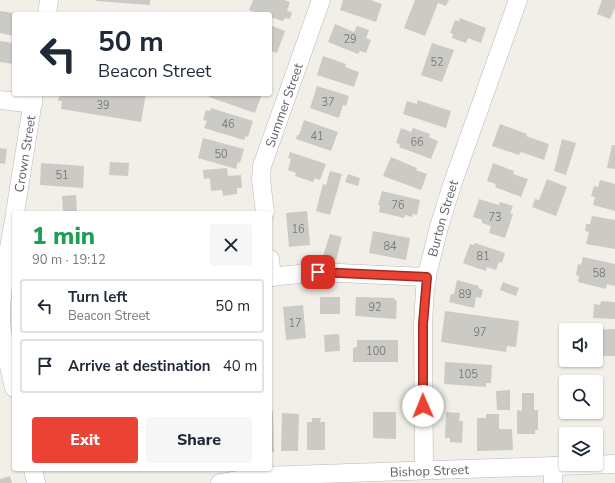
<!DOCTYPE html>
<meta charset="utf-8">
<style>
:root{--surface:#fff;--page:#f6f6f7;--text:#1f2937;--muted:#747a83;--line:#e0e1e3;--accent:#ea4335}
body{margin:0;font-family:"Nunito Sans",sans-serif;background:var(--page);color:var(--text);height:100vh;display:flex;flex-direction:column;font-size:15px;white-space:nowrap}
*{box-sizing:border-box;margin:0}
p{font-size:13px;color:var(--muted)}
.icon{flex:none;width:22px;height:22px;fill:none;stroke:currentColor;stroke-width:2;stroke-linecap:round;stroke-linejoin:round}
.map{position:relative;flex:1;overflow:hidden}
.drawer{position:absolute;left:12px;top:211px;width:260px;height:260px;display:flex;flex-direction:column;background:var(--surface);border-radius:4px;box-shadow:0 1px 3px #0004}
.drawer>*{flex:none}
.top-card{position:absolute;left:12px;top:12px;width:260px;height:84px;border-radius:4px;box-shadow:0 1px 3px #0004;background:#fff;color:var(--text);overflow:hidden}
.tools{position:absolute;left:559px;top:323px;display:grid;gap:8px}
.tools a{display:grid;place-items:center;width:44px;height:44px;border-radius:4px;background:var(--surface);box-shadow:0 1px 3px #0004;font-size:20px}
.pin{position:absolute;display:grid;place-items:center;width:34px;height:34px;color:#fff;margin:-17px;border-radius:8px;box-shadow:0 2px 6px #0006}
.me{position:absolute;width:44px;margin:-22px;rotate:359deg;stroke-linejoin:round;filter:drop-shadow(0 0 3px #0008)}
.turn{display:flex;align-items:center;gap:14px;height:84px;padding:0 20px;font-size:18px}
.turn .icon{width:52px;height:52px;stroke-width:2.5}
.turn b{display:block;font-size:28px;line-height:34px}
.round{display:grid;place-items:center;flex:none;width:42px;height:42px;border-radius:4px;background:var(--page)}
.head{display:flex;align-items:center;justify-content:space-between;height:68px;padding:0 20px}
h1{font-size:24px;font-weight:800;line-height:30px;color:#1e9e55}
.cta{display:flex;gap:8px;margin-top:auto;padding:8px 20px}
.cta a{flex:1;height:46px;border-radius:4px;background:var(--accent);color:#fff;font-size:16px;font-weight:800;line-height:46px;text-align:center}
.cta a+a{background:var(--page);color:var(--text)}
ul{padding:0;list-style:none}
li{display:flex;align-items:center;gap:12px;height:54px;margin:0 8px 6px;padding:0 12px;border:2px solid var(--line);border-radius:4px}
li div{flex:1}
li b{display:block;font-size:15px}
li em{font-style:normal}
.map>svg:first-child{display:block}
.building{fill:#cccac5}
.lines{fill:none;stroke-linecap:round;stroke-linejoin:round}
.minor-casing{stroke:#b5b8bc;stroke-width:19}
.minor{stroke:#fff;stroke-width:18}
.route-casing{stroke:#982c22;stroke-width:10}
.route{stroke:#ea4335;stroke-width:7}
.labels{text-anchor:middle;stroke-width:3.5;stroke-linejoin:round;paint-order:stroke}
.number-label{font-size:11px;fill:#7a7d7f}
.street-label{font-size:13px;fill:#5f6368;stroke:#fff}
</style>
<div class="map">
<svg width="615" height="483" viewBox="0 0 615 483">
<rect width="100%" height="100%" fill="#f1efe8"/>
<g class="building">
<polygon points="96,0 150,0 150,5 96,1"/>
<polygon points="253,0 284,0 290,2 287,11 292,12 290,19 285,18 283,21 270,17 270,14 260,14 249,10"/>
<polygon points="343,0 371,0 382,4 376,22 340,10"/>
<polygon points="415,0 449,0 446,6 438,3 425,36 404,28"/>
<polygon points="602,0 615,0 615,8 610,19 597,14"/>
<polygon points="0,11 14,13 14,36 0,33"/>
<polygon points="460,18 486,28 481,43 468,38 466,43 452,38 453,34 450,33 455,20 459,21"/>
<polygon points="335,24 354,32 357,26 369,30 366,38 371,40 366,53 360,51 358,54 328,42"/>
<polygon points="270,25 285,31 277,53 270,51"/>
<polygon points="0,41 14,43 14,64 0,62"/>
<polygon points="432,43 454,50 442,82 421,75"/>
<polygon points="323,56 346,64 345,67 359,72 354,87 317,75"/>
<polygon points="317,86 349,96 346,106 343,105 339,118 310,108"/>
<polygon points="60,94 146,94 141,122 61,109 62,101 58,101"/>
<polygon points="210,94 262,94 255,113 209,97"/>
<polygon points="417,100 451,111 446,128 403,114 407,101 417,104"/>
<polygon points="211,108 253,121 248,137 246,136 244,140 204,128 207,121 203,120 206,110 210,111"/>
<polygon points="304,120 338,132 331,151 296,139 297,135 299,135"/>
<polygon points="500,124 527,134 526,136 549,144 544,160 521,152 519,155 492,146"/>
<polygon points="401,128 411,132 413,128 430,134 429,137 438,141 431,159 399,147 400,144 396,143"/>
<polygon points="203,138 244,149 240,163 238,162 236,169 198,158"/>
<polygon points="562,139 576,143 566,175 554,171"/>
<polygon points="612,145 615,145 615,169 607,168"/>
<polygon points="0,148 7,149 5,164 0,163"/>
<polygon points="290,152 326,164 320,180 315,178 313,182 295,176 296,173 288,170 291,159 288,158"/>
<polygon points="391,157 417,168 416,170 427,174 421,190 383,176"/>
<polygon points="110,162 129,163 128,176 109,175"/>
<polygon points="41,163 84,166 83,188 40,185"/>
<polygon points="493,163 514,171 513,174 528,179 521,197 495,187 496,184 487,181"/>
<polygon points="227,168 228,176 241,175 242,188 237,188 237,194 223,196 222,190 211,191 210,178 204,179 203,170"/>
<polygon points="330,171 342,174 330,215 316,211 323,184 326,185"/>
<polygon points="348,174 360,178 358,186 345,182"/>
<polygon points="547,179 567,187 556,216 532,207 535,199 539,200"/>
<polygon points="600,180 615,184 615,211 593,205 595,197 591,196 594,186 598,187"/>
<polygon points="382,191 420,200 417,215 413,214 412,217 405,215 404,218 379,212 380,205 378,205"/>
<polygon points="76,195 77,212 63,213 62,196"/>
<polygon points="479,199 499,205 500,202 513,206 510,213 513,214 505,238 489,233 491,226 482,223 482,220 473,217"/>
<polygon points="307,211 310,245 289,247 286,213"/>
<polygon points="592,216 615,220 615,249 586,244 589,232 585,231 586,224 590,224"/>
<polygon points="373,231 410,238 406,260 369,253"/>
<polygon points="330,234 342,237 336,260 323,256"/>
<polygon points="475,243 505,253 502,263 499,262 496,270 487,267 486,271 463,263 470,244 474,245"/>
<polygon points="583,257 615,264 615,286 607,284 606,289 578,282 579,276 576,275 578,264 581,265"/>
<polygon points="457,280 479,286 478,288 483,290 481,298 476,297 474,308 449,302 451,294 454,294"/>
<polygon points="503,282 519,288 516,296 500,290"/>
<rect x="320" y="297" width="20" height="17"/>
<polygon points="356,297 394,298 397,302 396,319 355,316"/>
<polygon points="601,301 615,302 615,319 593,318 594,304 600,305"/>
<polygon points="303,305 306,338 286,340 283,307"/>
<polygon points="445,311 519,321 516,347 507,346 506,352 441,342"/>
<polygon points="615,329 615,356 596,356 596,330"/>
<polygon points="339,334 340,351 325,352 324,335"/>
<polygon points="357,340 398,340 398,362 353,362 353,348 357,347"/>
<polygon points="445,362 492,365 491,383 486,383 486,387 444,384"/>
<polygon points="510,390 510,410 497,410 496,391"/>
<polygon points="522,393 534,393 534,410 538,410 538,430 535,430 535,434 517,434 517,410 522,411"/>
<polygon points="270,411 273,411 274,452 270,452"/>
<polygon points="373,412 396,412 396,439 373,438"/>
<polygon points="446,412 460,413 459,421 463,421 462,443 450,442 450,438 445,438"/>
<polygon points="282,413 299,414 298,451 281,451"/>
<polygon points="486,414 499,414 499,429 512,429 513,450 477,451 477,418 486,418"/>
<polygon points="312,418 321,418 320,422 325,422 325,450 307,450 307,422 312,422"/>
<polygon points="10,476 12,483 0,483 0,479"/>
</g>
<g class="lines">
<defs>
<g id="minor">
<polyline points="47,14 49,0"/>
<polyline points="0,100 33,104"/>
<path id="s1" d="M15 213 34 94"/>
<path id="s2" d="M265 213 261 179 262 166 321 0"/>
<path d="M14 220C9 250 1 284 1 315 1 340 9 364 14 388"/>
<polyline points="270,259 272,277"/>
<polyline points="270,277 318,272 427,277"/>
<polyline points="553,466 553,483"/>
<polyline points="33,469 36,483"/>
<path id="s3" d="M424 470 423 324 425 289 428 271 439 227 452 185 518 0"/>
<path id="s4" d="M220 483 261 476 615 464"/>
</g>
</defs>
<use href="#minor" class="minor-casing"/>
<use href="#minor" class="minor"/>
</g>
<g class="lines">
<defs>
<polyline id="route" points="318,272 427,277 423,324 423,406"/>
</defs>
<use href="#route" class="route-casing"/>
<use href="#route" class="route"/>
</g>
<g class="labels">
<g class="number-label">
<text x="350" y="43">29</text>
<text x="437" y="66">52</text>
<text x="328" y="106">37</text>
<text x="103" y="109">39</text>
<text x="228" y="128">46</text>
<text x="317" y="140">41</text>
<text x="417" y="146">66</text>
<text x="221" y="158">50</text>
<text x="62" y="179">51</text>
<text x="398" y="209">76</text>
<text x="495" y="221">73</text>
<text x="298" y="233">16</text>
<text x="390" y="250">84</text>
<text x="483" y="260">81</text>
<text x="599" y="277">58</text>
<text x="465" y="298">89</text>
<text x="375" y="311">92</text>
<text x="295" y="327">17</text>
<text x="480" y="336">97</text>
<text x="376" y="355">100</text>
<text x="468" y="378">105</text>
</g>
<g class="street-label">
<text dy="5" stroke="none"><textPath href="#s2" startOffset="112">Summer Street</textPath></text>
<text dy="5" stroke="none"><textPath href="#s1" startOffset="60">Crown Street</textPath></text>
<text dy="5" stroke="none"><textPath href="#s3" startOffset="254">Burton Street</textPath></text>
<text dy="5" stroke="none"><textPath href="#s4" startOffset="210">Bishop Street</textPath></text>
</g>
</g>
</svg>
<div class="tools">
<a><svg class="icon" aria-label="sound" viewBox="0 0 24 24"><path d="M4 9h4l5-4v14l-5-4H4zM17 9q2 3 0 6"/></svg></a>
<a><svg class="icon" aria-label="search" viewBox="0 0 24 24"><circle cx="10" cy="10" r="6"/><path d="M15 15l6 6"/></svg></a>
<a><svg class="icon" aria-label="layers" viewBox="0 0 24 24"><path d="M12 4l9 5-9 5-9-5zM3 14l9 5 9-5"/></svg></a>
</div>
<div class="pin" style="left:318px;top:272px;background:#d93025"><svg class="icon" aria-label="arrive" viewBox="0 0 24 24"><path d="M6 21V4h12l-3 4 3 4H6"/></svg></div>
<svg class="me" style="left:423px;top:406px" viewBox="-20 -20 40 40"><circle r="19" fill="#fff"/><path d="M0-13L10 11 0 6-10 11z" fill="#ea4335"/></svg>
<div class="top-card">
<div class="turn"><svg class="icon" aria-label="left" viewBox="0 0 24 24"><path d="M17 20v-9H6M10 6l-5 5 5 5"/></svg><div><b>50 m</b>Beacon Street</div></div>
</div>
<section class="drawer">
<div class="head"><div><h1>1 min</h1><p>90 m · 19:12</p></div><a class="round"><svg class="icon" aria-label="close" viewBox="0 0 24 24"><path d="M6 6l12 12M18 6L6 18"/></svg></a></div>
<ul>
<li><svg class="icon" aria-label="left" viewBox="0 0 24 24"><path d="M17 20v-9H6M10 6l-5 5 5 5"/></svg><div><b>Turn left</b><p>Beacon Street</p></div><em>50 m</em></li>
<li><svg class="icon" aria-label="arrive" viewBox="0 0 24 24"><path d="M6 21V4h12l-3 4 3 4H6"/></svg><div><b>Arrive at destination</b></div><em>40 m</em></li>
</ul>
<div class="cta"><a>Exit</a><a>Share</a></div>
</section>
</div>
